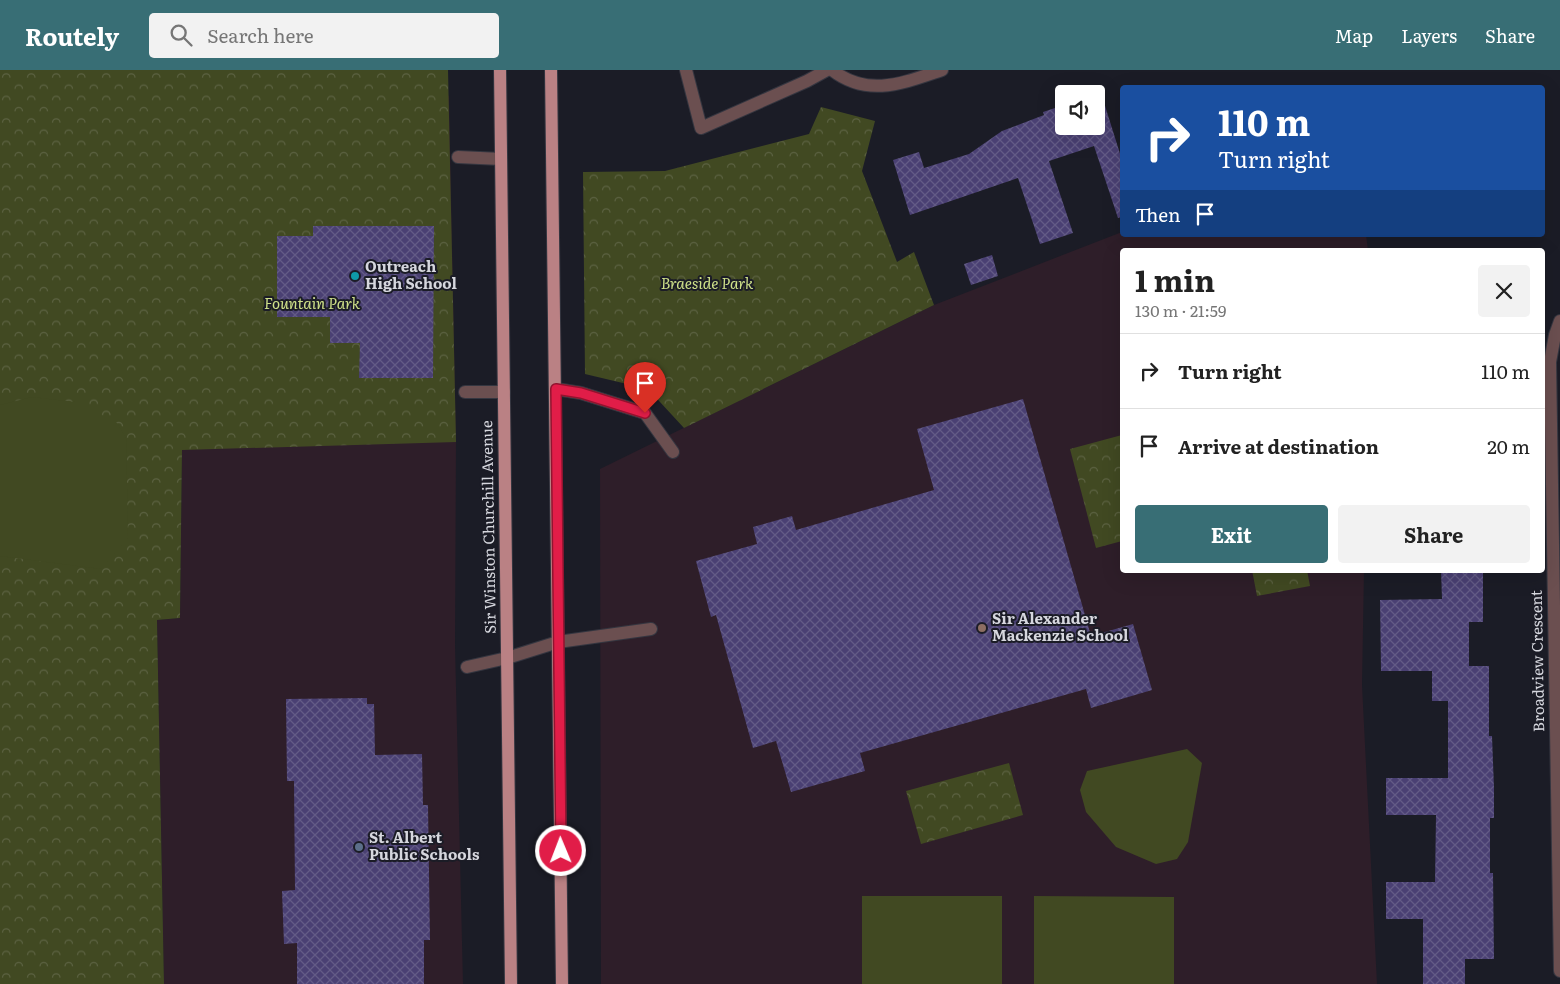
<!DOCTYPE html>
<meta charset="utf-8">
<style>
:root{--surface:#fff;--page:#f2f2f2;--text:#222;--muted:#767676;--line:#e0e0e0;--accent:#386e75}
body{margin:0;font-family:Literata,serif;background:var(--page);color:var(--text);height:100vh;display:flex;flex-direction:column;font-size:19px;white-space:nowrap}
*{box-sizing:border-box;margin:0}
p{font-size:16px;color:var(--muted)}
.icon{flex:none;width:28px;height:28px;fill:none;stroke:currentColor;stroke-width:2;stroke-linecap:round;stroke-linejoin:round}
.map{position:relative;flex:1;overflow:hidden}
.sheet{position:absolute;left:1120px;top:178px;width:425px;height:325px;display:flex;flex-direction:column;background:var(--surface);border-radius:5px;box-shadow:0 5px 20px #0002}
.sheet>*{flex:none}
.banner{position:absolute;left:1120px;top:15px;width:425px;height:152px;border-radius:5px;box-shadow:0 5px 20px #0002;background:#1a4fa0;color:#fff;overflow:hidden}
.tools{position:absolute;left:1055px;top:15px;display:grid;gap:10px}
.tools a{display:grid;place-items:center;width:50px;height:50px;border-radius:5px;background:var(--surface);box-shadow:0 5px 20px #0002;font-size:25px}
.pin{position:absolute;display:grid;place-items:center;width:42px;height:42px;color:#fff;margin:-51px -21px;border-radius:50% 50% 50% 0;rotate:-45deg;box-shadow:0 0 5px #0007}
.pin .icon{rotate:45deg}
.me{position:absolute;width:55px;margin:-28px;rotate:359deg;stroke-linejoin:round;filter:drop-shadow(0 0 4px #0008)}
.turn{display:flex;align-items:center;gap:18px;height:105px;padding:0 15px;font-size:22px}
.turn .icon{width:65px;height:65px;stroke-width:2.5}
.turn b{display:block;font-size:35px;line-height:42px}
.then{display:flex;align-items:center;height:48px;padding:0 15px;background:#0003;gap:10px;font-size:19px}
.round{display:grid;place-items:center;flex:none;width:52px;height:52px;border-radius:5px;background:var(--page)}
.head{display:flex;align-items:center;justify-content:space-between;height:85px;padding:0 15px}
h1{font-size:30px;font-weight:700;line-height:38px}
.cta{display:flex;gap:10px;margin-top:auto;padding:10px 15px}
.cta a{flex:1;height:58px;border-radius:5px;background:var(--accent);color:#fff;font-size:20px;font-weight:700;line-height:58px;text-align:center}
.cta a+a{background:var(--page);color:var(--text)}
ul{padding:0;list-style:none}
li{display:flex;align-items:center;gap:15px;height:75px;padding:0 15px;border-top:1px solid var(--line)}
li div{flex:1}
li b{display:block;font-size:19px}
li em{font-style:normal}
header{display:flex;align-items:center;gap:30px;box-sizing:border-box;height:70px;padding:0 25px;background:var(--accent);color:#fff}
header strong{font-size:24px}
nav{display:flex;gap:28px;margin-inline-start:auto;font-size:18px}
.search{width:350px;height:45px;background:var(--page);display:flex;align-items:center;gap:12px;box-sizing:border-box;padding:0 18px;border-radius:5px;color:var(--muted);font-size:19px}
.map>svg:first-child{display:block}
.education{fill:#2e1e29}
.forest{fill:url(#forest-crowns)}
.pitch{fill:#414922}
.building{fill:url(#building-cross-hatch)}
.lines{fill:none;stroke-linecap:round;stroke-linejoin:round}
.minor-casing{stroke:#353640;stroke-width:14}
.major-casing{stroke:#353640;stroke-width:14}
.minor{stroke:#6b4f50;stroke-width:12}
.major{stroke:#ba8184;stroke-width:12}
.route-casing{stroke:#92132f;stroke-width:12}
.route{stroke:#e11d48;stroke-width:9}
.culture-dot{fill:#0f9aa8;stroke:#1b1c26;stroke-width:2}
.education-dot{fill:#8d6e63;stroke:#1b1c26;stroke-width:2}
.service-dot{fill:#5c6f8a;stroke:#1b1c26;stroke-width:2}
.labels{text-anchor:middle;stroke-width:4;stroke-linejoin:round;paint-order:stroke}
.poi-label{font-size:15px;font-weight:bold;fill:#d6d7de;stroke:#1b1c26;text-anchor:start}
.park-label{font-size:15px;font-style:italic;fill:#cfe189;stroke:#1b1c26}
.street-label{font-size:15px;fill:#d6d7de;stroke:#1b1c26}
</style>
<header>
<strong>Routely</strong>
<div class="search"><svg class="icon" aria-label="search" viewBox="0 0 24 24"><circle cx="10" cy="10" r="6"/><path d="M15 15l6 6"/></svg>Search here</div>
<nav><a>Map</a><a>Layers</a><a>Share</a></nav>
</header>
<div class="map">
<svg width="1560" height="914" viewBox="0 0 1560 914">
<defs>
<pattern id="forest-crowns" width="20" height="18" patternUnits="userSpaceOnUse" patternTransform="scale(1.25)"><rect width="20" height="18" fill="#414922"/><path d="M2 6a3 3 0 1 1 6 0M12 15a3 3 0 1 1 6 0" fill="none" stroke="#5c6242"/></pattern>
<pattern id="building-cross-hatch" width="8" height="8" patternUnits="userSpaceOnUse" patternTransform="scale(1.25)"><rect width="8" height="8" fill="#4a4073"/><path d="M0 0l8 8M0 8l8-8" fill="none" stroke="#635b86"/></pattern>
</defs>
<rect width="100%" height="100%" fill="#1b1c26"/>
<g class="education">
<polygon points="449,25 456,372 455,575 463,914 164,914 157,550 180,548 182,379 226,378"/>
<polygon points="1122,162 1122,165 1366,165 1368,180 1122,180 1122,500 1364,500 1362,615 1377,914 601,914 600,399 934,235"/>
</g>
<g class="forest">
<polygon points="0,0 448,0 456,372 182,380 180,548 157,550 164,914 0,914"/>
<polygon points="821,37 875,51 862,101 897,192 914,182 934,235 684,358 648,319 585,304 583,102 665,101 809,64"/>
<polygon points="1122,365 1122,471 1096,478 1070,379"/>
<polygon points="1252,500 1307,500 1310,516 1257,526"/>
<polygon points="1009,693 1023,745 921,774 906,721"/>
</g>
<g class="pitch">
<polygon points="32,327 75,332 117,353 126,368 128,468 101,499 0,486 0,335"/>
<polygon points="1187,679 1202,693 1188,772 1177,789 1156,794 1116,777 1086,742 1080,720 1087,701"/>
<rect x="862" y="826" width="140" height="88"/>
<polygon points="1034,826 1174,827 1174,914 1034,914"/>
</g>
<g class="building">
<polygon points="1101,23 1122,90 1122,147 1118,148 1094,76 1049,91 1073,163 1040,174 1018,108 910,145 893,90 919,82 924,98 969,84 1002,61 1044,45 1043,42 1064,35 1064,56 1096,56 1096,24"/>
<polygon points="313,156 434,156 433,308 359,308 360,273 330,273 330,247 277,247 277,166 313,166"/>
<polygon points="992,185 998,206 971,215 964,194"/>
<polygon points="1023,329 1091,566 1133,554 1152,620 1091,638 1086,619 860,683 865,701 791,722 776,671 753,678 716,545 711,547 696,491 757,474 753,457 792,446 796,460 934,420 917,359"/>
<polygon points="1441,500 1483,500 1483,552 1469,552 1469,596 1489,596 1489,666 1492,666 1494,718 1494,748 1490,748 1490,803 1493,803 1494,889 1465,889 1465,914 1423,914 1423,849 1386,849 1386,812 1435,812 1436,745 1386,745 1386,708 1448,708 1448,631 1432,631 1432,601 1381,601 1380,530 1442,529"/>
<polygon points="367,628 367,634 374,634 375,685 422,684 423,735 428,735 430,870 424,870 424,914 297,914 297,873 284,874 282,821 295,820 294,711 287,711 286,629"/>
</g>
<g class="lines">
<defs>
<g id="minor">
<polyline points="686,0 701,58 807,11 827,0"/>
<path d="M832 0C868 28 903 13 942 0"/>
<polyline points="458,87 501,89"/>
<polyline points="1560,251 1555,265 1550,292 1560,901"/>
<polyline points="556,319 581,323 645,343 673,382"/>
<polyline points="465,322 504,322"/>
<polyline points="467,597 507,588 558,572 651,559"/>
</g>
<g id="major">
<polyline points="500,0 511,914"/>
<polyline points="551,0 562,914"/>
</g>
</defs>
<use href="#minor" class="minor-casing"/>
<use href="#major" class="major-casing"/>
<use href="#minor" class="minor"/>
<use href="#major" class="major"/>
</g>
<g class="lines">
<defs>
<polyline id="route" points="561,781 556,319 581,323 645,343"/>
</defs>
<use href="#route" class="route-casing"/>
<use href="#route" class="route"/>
</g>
<circle class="culture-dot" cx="355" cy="206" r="5"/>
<circle class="education-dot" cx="982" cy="558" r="5"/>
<circle class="service-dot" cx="359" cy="777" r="5"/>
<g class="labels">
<g class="poi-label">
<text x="365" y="202">Outreach<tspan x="365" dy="17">High School</tspan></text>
<text x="992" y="554">Sir Alexander<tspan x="992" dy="17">Mackenzie School</tspan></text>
<text x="369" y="773">St. Albert<tspan x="369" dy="17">Public Schools</tspan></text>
</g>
<g class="park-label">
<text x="707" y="219">Braeside Park</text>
<text x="312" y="239">Fountain Park</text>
</g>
<g class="street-label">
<text transform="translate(489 457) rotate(-91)" y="5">Sir Winston Churchill Avenue</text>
<text transform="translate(1538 591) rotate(-91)" y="5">Broadview Crescent</text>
</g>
</g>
</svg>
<div class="tools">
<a><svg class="icon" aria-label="sound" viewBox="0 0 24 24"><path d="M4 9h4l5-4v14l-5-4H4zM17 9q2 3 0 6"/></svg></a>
</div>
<div class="pin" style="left:645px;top:343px;background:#d93025"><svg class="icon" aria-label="arrive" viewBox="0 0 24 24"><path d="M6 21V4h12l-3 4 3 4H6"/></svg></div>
<svg class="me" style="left:561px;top:781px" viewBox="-20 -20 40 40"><circle r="17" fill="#e11d48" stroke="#fff" stroke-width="3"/><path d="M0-11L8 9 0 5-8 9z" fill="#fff"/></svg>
<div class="banner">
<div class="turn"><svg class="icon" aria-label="right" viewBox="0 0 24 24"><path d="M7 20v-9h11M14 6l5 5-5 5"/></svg><div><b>110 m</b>Turn right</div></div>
<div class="then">Then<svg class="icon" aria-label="arrive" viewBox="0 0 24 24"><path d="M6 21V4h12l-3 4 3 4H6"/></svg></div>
</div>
<section class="sheet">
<div class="head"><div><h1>1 min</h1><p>130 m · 21:59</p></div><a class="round"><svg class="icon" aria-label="close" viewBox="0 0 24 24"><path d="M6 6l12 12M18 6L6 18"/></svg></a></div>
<ul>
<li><svg class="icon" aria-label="right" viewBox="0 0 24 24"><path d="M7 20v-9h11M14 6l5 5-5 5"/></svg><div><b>Turn right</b></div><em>110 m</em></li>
<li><svg class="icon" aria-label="arrive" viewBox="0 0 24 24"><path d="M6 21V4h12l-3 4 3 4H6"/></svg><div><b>Arrive at destination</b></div><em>20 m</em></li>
</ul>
<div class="cta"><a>Exit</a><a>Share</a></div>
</section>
</div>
